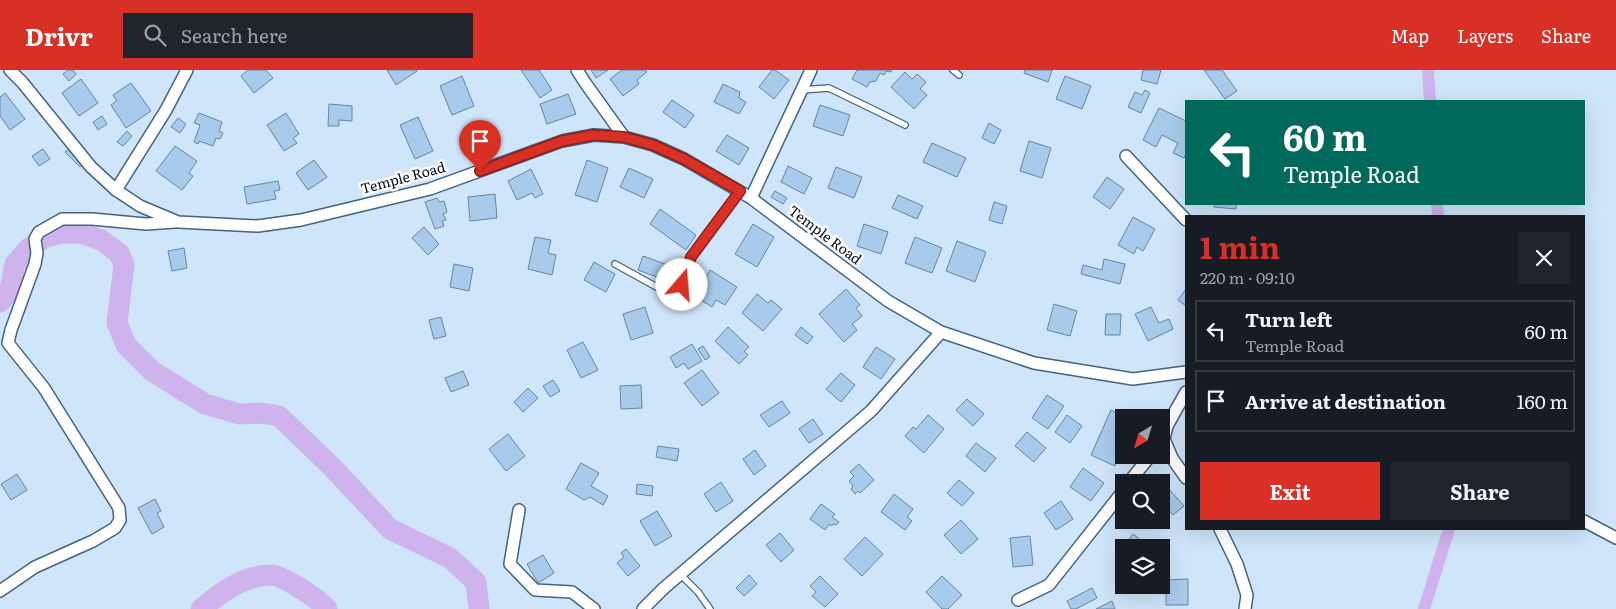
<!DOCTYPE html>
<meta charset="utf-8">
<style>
:root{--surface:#171b24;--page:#20242c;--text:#f1f3f6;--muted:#9ea1a6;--line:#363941;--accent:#d93025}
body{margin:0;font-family:Literata,serif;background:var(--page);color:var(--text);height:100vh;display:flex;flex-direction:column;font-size:19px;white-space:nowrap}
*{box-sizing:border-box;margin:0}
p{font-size:16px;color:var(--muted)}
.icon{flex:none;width:28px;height:28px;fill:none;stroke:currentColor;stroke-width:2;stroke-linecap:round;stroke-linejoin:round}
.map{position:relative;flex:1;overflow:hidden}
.sheet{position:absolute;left:1185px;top:145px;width:400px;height:315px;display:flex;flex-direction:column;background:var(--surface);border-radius:0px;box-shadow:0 5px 20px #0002}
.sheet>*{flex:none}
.hud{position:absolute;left:1185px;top:30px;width:400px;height:105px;border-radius:0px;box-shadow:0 5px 20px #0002;background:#00695c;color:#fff;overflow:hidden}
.needle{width:32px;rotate:218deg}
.tools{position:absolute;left:1115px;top:339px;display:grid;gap:10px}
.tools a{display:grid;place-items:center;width:55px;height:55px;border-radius:0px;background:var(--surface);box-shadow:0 5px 20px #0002;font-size:25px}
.pin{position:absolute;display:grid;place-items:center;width:42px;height:42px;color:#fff;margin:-51px -21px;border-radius:50% 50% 50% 0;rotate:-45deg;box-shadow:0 0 5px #0007}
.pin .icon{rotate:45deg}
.me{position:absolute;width:55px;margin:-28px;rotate:18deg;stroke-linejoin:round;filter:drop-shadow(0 0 4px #0008)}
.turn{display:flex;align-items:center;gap:18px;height:105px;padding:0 15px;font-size:22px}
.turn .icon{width:65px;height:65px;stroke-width:2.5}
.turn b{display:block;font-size:35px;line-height:42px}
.round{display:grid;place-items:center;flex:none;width:52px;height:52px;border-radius:0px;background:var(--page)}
.headline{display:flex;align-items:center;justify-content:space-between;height:85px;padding:0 15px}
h1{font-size:30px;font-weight:700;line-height:38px;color:var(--accent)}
.action{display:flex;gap:10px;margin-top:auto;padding:10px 15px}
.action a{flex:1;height:58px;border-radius:0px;background:var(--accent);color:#fff;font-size:20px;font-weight:700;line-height:58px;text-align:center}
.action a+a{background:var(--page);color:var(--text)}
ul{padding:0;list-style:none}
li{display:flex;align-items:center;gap:15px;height:62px;margin:0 10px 8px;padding:0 5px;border:2px solid var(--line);border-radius:0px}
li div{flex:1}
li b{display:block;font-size:19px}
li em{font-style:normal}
header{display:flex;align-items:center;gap:30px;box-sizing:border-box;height:70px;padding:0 25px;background:var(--accent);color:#fff}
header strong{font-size:24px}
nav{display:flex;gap:28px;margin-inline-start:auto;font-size:18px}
.search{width:350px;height:45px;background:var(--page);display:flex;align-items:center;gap:12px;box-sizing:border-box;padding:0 18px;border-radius:0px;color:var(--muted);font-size:19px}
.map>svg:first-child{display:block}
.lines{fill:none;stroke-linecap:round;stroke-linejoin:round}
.canal{stroke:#cfb3ec;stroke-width:12}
.river{stroke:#cfb3ec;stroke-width:21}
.building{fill:#a8cbec;stroke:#6485a3}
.service-casing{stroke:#436380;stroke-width:8}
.minor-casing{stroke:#436380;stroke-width:14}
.service{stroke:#fff;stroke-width:5.5}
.minor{stroke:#fff;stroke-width:11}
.route-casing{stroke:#8d1f18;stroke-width:12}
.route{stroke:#d93025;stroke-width:9}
.labels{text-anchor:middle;stroke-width:5;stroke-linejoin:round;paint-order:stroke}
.street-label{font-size:14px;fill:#040f1a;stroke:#fff}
</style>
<header>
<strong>Drivr</strong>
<div class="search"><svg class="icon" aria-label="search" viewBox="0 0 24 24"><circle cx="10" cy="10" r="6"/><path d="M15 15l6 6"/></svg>Search here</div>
<nav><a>Map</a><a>Layers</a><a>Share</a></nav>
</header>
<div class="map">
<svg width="1616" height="539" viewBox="0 0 1616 539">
<rect width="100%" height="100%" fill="#cfe5f9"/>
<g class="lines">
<g class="canal">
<polyline points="1428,0 1430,31"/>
<polyline points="1437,134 1438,146"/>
<polyline points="1424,539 1449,459"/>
</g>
<g class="river">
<polyline points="0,232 10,219 15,194 29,178 46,167 61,163 81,163 101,170 119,183 124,195 117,253 126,275 152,301 205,334 239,344 261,343 279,346 332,397 390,459 450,488 476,512 479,539"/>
<path d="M201 539C220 523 244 505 271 505 279 505 295 515 303 520 312 526 320 531 327 539"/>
</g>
</g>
<g class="building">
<polygon points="68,0 73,0 76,4 69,11 63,4"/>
<polygon points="248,0 266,0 273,8 254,23 241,6"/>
<polygon points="387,0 417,0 417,1 396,15"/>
<polygon points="521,0 539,0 552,20 540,28"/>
<polygon points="591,0 608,0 596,8"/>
<polygon points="622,0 645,0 647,2 637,10 639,14 623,26 610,9"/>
<polygon points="772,0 775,0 789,10 774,29 759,17"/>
<polygon points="857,0 892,0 891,2 886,1 884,5 880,3 876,11 870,12 867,17 852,9"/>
<polygon points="1025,0 1052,0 1048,12 1024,3"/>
<polygon points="1143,0 1161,0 1157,14 1141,10"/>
<polygon points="1204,0 1222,0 1237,21 1225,29"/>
<polygon points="905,2 912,9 917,4 926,12 920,19 927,25 914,39 891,17"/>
<polygon points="462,6 474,36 452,45 440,16"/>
<polygon points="1065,6 1091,16 1082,39 1056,29"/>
<polygon points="81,9 98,33 79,46 62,23"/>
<polygon points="131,13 151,41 126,58 111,35 117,31 113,25"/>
<polygon points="723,14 740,22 739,28 746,32 739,44 714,32"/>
<polygon points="1145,20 1150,23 1141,43 1128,37 1135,22 1142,25"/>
<polygon points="5,23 25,49 10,60 0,46 0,27"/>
<polygon points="568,24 576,44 547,54 540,34"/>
<polygon points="672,30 694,45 685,58 663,42"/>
<polygon points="329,34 352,36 352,51 339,50 339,56 328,56"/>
<polygon points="820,35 850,45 843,66 813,56"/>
<polygon points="1159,38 1186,51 1186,83 1184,88 1173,83 1178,73 1162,65 1156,77 1143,70"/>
<polygon points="199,43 222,52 219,61 223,63 220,69 216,68 213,76 199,71 198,74 194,72 200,55 194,53"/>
<polygon points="286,43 299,64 293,68 297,73 284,81 267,55"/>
<polygon points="102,46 107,54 98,60 93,52"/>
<polygon points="418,47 433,81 415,89 400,55"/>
<polygon points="178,48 186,54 180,63 171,57"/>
<polygon points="989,53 1001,60 994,74 982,68"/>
<polygon points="127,61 132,66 123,76 117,72"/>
<polygon points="727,65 749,78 739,95 716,81"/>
<polygon points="1029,71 1051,78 1042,108 1020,101"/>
<polygon points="932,73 966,88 957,107 923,92"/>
<polygon points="175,76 197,91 189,103 193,106 182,120 156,101"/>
<polygon points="43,79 50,89 39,96 32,86"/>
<polygon points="69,79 84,93 80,97 65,82"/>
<polygon points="314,90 327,107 308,120 296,103"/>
<polygon points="587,90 608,98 597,132 575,125"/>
<polygon points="788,96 812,108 804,124 781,112"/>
<polygon points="836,97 862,107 854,128 828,118"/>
<polygon points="629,98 653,109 644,128 620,117"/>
<polygon points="531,99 543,124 535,128 532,123 517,130 508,111"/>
<polygon points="1107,107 1124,119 1110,139 1093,127"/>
<polygon points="278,111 280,120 274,121 276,129 247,134 244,117"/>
<polygon points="775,121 787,128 783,134 771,127"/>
<polygon points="495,124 497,148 470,151 468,127"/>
<polygon points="898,125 923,136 917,149 892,138"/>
<polygon points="437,128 439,132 444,131 447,142 443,144 446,150 442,151 444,156 435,159 425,132"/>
<polygon points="994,132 1007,136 1002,154 989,150"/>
<polygon points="1214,134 1236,134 1236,139 1214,137"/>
<polygon points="660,139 696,165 686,180 650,154"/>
<polygon points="1133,147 1155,159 1143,181 1137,177 1134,184 1118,175"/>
<polygon points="753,154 774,167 757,197 735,184"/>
<polygon points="864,154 888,162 881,184 857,176"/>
<polygon points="424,157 439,174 428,185 412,168"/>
<polygon points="535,167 551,170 548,183 556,185 552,205 528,199"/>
<polygon points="915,167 942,178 932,203 905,193"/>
<polygon points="957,171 986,182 975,212 946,201"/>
<polygon points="184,178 187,198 172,201 168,181"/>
<polygon points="643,186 676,198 670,212 638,200"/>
<polygon points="1104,189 1125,194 1120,214 1081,204 1083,195 1102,200"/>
<polygon points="594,192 615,204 606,222 584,210"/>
<polygon points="454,194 473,198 469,221 450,217"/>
<polygon points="710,200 737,217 725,235 716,230 712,237 701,230 704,226 697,222"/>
<polygon points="846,219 860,235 856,238 862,246 852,254 857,260 844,272 819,244"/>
<polygon points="1186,219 1186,236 1178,230"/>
<polygon points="757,224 768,233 771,230 782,239 763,261 742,243"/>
<polygon points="1054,234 1077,241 1070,266 1047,260"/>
<polygon points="645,237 653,263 631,270 623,244"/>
<polygon points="1151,237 1159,253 1169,249 1173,259 1148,271 1135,244"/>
<polygon points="1106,244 1121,244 1120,265 1105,265"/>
<polygon points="441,247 446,266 434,269 429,250"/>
<polygon points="728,257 749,277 744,281 748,285 739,294 715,271"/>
<polygon points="801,257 813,267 807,274 795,265"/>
<polygon points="583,272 598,300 581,308 567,280"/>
<polygon points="692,274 702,291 688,299 684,293 676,298 670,287"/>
<polygon points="703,276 710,287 705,290 698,279"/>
<polygon points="876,277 895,289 881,309 863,297"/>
<polygon points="702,300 719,323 702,336 684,313"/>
<polygon points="463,301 469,315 451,322 445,308"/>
<polygon points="841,303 855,315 841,332 826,319"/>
<polygon points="553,310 560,321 550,327 543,316"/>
<polygon points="641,315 642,338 621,339 620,316"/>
<polygon points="528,318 538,328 523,342 514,332"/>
<polygon points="1047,325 1064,336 1048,359 1032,348"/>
<polygon points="967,329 984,344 973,356 956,340"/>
<polygon points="782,331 790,343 769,357 760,345"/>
<polygon points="1111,340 1128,348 1124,348 1124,375 1115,396 1091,385"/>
<polygon points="928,345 944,359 924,383 905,366 913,357 916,359"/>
<polygon points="1067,345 1082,356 1070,373 1055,362"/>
<polygon points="813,349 823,364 809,373 799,359"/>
<polygon points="1027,362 1046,378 1034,392 1015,376"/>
<polygon points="508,364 525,386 506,401 489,379"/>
<polygon points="976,373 996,388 985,402 966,386"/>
<polygon points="658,376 679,379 677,391 656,387"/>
<polygon points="755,380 766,396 754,405 743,389"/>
<polygon points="581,393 599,403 591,416 608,426 603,435 590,427 584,430 566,419"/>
<polygon points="859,394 874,410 860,423 858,421 855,424 851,419 853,416 849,411 854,406 850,402"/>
<polygon points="1083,398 1104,413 1091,431 1070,417"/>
<polygon points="17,404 27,420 11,430 1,414"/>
<polygon points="959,410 974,423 962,436 947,423"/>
<polygon points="721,412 733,431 716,442 704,424"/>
<polygon points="637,414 653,416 652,426 636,424"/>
<polygon points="1168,418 1184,436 1173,445 1161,433 1161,424"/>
<polygon points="894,424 913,439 907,447 912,451 905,460 881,442"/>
<polygon points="155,429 161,441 157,443 164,457 152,464 138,438"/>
<polygon points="1061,431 1073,449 1056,460 1044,443"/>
<polygon points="821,434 835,444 832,447 839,452 836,455 834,454 831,456 829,454 825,460 810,449"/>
<polygon points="657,441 672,466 655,476 640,451"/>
<polygon points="961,450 978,469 961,484 944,465"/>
<polygon points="780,463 794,480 781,492 766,475"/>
<polygon points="1133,464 1151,478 1124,478 1124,480 1122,478"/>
<polygon points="1030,466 1033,495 1013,497 1010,468"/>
<polygon points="865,467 883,484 862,506 844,489"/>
<polygon points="626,479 640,496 628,506 617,493 624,487 621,483"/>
<polygon points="543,485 554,503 538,513 527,494"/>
<polygon points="749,505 757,514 744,526 736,518"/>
<polygon points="820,506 838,524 825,537 812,526 816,522 810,516"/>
<polygon points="942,506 962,525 948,539 942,539 926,522"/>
<polygon points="1188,509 1188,535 1166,535 1166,510"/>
<polygon points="1092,518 1097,528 1076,539 1071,539 1067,531"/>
<polygon points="1112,531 1115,539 1096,539"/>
</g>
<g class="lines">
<defs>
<g id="service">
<polyline points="953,0 959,5"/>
<polyline points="801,20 829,18 905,55"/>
<polyline points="615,194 664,221 675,221 682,215 691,187 740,121"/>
<polyline points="680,504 698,522 710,539"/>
</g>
<g id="minor">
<polyline points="10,0 22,12 91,97 116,120 140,136 178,152 258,156 301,150 430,119 562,71 594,65 624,67 653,75 684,89 751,128 888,231 941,262 1034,293 1133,309 1186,302"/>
<polyline points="577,0 586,14 624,67"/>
<polyline points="1126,86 1186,150"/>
<polyline points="116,120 166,40 187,0"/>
<polyline points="751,128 811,0"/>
<polyline points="1186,322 1167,356 1164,369 1172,388 1186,408"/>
<polyline points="1129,412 1151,385"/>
<polyline points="519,440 510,494 535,520 572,522 594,539"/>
<polyline points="1584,451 1616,468"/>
<polyline points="1220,459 1237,494 1247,525 1245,539"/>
<polyline points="0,521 35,497 93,471 115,458 120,450 119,438 44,318 8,273 11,260 35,194 37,183 35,169 39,162 62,149 92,149 146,154 175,152"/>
<polyline points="1018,530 1049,515 1124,420"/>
<polyline points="643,539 664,518 871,341 941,262"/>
</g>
</defs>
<use href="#service" class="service-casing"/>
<use href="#minor" class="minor-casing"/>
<use href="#service" class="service"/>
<use href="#minor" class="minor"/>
</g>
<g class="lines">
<defs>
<polyline id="route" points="480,101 562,71 594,65 624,67 653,75 684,89 740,121 691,187 682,215"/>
</defs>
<use href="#route" class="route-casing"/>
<use href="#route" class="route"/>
</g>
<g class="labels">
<g class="street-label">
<text transform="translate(403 108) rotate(-15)" y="5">Temple Road</text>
<text transform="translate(825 165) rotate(37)" y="5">Temple Road</text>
</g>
</g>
</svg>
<div class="tools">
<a><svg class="needle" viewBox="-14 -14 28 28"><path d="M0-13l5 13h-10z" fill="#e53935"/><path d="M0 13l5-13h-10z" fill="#9ea1a6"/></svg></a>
<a><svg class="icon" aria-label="search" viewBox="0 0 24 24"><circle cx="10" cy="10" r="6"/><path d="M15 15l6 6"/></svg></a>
<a><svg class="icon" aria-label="layers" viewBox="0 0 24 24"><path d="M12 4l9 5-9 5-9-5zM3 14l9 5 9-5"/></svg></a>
</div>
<div class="pin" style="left:480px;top:101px;background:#d93025"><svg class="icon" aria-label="arrive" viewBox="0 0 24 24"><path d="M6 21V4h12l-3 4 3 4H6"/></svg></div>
<svg class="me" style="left:682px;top:215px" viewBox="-20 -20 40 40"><circle r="19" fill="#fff"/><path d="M0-13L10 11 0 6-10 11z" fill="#d93025"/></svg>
<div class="hud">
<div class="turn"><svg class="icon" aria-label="left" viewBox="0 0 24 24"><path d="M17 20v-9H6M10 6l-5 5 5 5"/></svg><div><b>60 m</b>Temple Road</div></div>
</div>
<section class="sheet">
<div class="headline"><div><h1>1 min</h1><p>220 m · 09:10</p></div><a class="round"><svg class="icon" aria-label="close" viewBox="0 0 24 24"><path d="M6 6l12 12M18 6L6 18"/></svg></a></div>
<ul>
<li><svg class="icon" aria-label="left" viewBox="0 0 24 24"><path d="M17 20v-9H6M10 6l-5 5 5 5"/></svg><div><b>Turn left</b><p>Temple Road</p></div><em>60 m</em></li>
<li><svg class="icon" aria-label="arrive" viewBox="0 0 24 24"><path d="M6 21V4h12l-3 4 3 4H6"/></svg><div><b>Arrive at destination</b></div><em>160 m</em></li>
</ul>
<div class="action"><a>Exit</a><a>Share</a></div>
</section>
</div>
